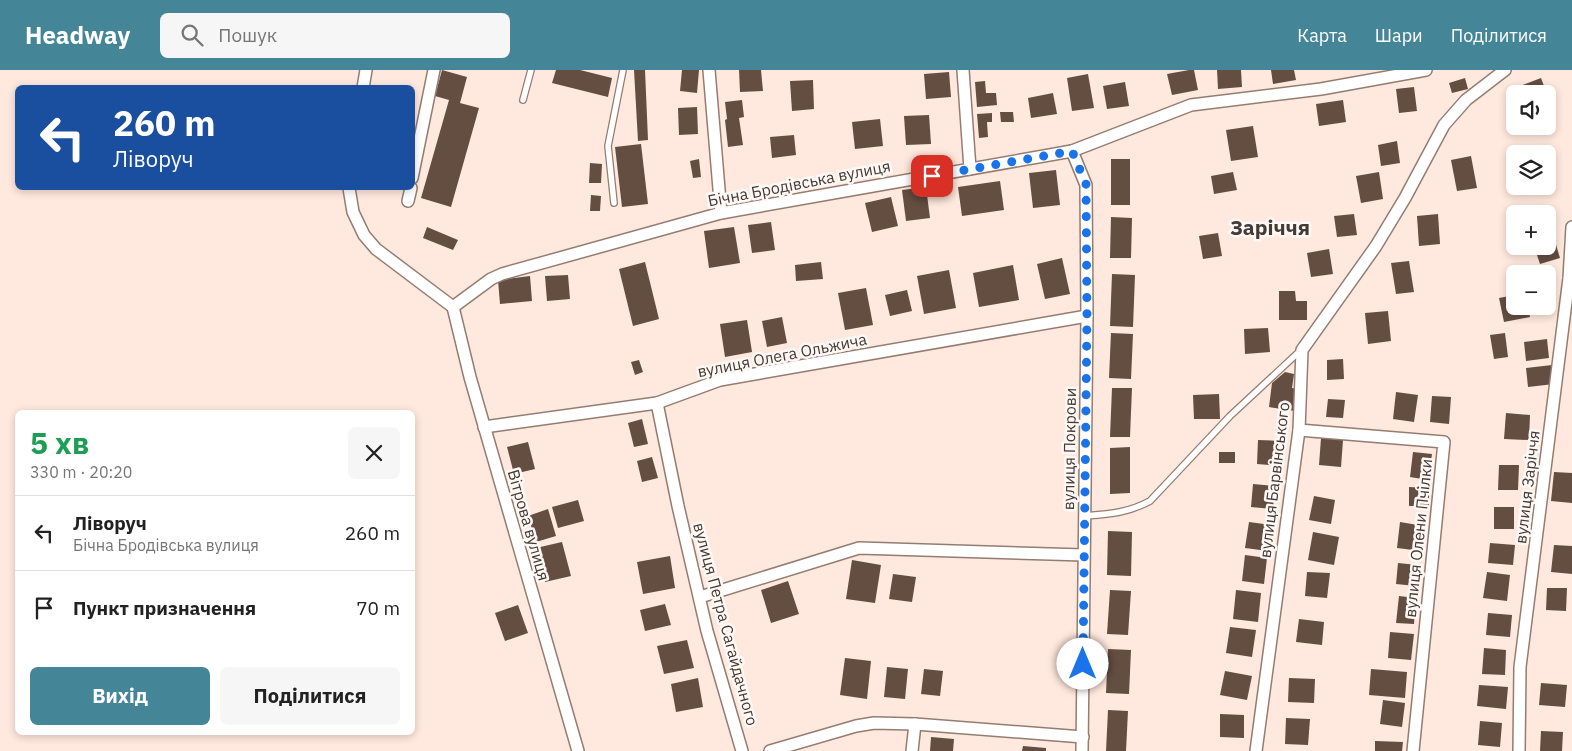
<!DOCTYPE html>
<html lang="uk">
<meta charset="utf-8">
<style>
:root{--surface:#fff;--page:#f6f6f6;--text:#222;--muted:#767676;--line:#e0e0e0;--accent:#448697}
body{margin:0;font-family:"IBM Plex Sans",sans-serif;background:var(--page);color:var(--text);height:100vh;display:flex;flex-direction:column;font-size:19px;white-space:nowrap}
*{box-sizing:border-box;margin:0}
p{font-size:16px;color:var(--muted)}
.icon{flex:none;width:28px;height:28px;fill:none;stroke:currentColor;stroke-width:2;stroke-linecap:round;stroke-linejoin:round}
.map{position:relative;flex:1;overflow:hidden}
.panel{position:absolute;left:15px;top:340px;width:400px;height:325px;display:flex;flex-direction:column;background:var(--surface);border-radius:8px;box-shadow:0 2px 8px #0003}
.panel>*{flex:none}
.hud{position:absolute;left:15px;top:15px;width:400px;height:105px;border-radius:8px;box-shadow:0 2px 8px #0003;background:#1a4fa0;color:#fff;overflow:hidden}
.buttons{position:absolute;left:1506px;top:15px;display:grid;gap:10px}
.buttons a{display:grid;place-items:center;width:50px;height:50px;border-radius:8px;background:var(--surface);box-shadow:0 2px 8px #0003;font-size:25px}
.pin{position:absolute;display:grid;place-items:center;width:42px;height:42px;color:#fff;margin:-21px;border-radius:10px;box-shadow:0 2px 8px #0006}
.me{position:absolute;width:55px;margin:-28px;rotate:0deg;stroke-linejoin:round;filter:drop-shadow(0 0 4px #0008)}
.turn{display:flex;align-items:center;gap:18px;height:105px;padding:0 15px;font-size:22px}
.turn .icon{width:65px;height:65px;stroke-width:2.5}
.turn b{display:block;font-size:35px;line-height:42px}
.round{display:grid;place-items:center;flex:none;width:52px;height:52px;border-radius:8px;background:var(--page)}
.head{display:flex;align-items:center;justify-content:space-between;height:85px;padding:0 15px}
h1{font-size:30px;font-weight:700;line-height:38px;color:#1e9e55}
.primary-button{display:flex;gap:10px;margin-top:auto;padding:10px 15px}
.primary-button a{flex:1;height:58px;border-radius:8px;background:var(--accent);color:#fff;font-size:20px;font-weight:700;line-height:58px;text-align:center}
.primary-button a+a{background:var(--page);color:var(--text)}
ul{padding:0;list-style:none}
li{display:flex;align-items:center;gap:15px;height:75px;padding:0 15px;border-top:1px solid var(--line)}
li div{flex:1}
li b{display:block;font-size:19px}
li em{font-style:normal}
header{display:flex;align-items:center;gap:30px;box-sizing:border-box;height:70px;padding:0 25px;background:var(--accent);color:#fff}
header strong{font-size:24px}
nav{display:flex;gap:28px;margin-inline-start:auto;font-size:18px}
.search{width:350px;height:45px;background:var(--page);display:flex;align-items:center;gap:12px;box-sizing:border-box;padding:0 18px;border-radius:8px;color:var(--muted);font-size:19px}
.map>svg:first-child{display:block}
.building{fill:#644d41}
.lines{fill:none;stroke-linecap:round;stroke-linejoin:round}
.service-casing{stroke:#957c70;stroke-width:8}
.minor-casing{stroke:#957c70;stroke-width:14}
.service{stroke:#fff;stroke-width:5.5}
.minor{stroke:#fff;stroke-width:11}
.route{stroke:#1a73e8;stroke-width:9;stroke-dasharray:0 16.2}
.labels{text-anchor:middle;stroke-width:5;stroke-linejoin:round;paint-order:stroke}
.street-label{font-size:16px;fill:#453a35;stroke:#fff9f6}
.district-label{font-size:21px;font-weight:bold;fill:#453a35;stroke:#fff9f6}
</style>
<header>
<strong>Headway</strong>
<div class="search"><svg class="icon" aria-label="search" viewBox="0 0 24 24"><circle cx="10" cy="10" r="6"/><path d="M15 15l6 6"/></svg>Пошук</div>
<nav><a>Карта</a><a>Шари</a><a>Поділитися</a></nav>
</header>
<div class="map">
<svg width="1572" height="681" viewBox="0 0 1572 681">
<rect width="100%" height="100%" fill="#ffe8dd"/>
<g class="building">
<polygon points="442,0 467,7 460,33 479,38 451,137 421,128 449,30 435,26"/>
<polygon points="556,0 580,0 612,8 608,27 552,13"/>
<polygon points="634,0 645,0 648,70 638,71"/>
<polygon points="682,0 699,0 697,23 680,21"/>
<polygon points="739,0 761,0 763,21 740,22"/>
<polygon points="1189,0 1194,0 1198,20 1172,25 1167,4"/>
<polygon points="1217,0 1241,0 1242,17 1218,19"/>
<polygon points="1271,0 1294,0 1296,10 1273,14"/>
<polygon points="949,2 951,27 926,29 924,4"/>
<polygon points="1088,4 1094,38 1072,41 1067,8"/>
<polygon points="1465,8 1468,19 1452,23 1449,13"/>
<polygon points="1541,8 1547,24 1522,24 1520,16"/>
<polygon points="813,10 814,39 792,41 790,11"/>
<polygon points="985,11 986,23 996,23 997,35 977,37 975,12"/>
<polygon points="1125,12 1129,36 1107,39 1103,16"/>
<polygon points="1414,17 1417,41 1399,43 1396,19"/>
<polygon points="1053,23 1057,44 1031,48 1028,28"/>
<polygon points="742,30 744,47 739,48 743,75 728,77 725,50 727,49 725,32"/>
<polygon points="1343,30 1346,52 1319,56 1316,34"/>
<polygon points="697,37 698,64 679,65 678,38"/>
<polygon points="1000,42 1013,42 1014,52 1001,52"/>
<polygon points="992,43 992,52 987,52 988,67 979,68 977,44"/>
<polygon points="929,45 931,74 906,75 904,46"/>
<polygon points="880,49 883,76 855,79 852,52"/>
<polygon points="1253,56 1258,87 1231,91 1226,60"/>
<polygon points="794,65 796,85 772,88 770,67"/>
<polygon points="1397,71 1400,93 1381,96 1378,75"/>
<polygon points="641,74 648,134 622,137 615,77"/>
<polygon points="1471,86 1477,118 1457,121 1451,90"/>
<polygon points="1509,87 1515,87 1515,111 1510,111"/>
<polygon points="699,89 701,107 693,108 690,91"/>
<rect x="1111" y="89" width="19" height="46"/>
<polygon points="590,93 602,94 601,113 589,113"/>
<polygon points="1056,100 1060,135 1033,138 1029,103"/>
<polygon points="1233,102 1237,120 1214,124 1211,106"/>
<polygon points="1379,102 1383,129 1361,133 1356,106"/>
<polygon points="1000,111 1004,140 962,146 958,117"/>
<polygon points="926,117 930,148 906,151 902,120"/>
<polygon points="591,125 601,126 600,141 590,141"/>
<polygon points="891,127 898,156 872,162 865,133"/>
<polygon points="1354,144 1357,165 1337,167 1334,146"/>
<polygon points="1438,144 1440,174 1419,176 1417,146"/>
<polygon points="1111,147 1132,148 1131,188 1110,188"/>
<polygon points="771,152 775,180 752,183 748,155"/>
<polygon points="427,157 458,170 453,180 423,168"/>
<polygon points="734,157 740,193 709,198 704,161"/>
<polygon points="1218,163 1222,186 1203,189 1199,166"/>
<polygon points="1554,168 1560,188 1540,194 1534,176 1548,176 1548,170"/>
<polygon points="1329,179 1333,204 1311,207 1307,183"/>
<polygon points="1062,188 1070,224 1045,229 1037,194"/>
<polygon points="1409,191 1414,222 1396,224 1391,193"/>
<polygon points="645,192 659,249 633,256 619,199"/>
<polygon points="821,192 823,209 796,211 795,195"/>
<polygon points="1013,195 1019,230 979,237 973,203"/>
<polygon points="1553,199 1554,215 1548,216 1548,204 1516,204 1516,202"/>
<polygon points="949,200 956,238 924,244 917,206"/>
<polygon points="1112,204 1135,205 1133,257 1110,256"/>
<polygon points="568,205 570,229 547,231 545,206"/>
<polygon points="530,206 532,231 500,234 498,210"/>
<polygon points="866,218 873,255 845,260 838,223"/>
<polygon points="907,220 912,241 890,246 885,225"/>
<polygon points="1279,221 1295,221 1296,231 1307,231 1307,250 1279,250"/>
<polygon points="1515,225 1515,236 1528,236 1530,247 1504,252 1499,228"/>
<polygon points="1388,241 1391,271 1368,274 1365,243"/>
<polygon points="782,247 787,273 767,277 762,251"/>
<polygon points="747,250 752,282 725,287 720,254"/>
<polygon points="1268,258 1270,282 1245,284 1244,259"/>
<polygon points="1111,263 1133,264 1131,309 1109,308"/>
<polygon points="1505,263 1508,287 1494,289 1490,265"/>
<polygon points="1547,269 1549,288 1526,291 1524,272"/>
<polygon points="1343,289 1344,309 1327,310 1327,290"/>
<polygon points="639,290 643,302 635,305 631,292"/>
<polygon points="1552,295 1554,314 1528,317 1526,298"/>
<polygon points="1285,302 1294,304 1292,318 1298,319 1295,341 1269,337 1272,313"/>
<polygon points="1112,318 1132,318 1130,367 1110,367"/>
<polygon points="1396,322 1418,325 1414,352 1393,349"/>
<polygon points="1219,324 1220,349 1194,349 1193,325"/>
<polygon points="1432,326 1451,327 1449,354 1430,352"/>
<polygon points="1328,329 1345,330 1343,348 1326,347"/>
<polygon points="1506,343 1530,345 1529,370 1504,369"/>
<polygon points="642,349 648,374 634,377 628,353"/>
<polygon points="1321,368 1343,370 1341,397 1319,395"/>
<polygon points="1258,370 1282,371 1281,396 1257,394"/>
<polygon points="528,372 535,399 514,404 507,377"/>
<polygon points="1130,377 1130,423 1110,424 1110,378"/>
<rect x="1219" y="382" width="16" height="11"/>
<polygon points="1413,382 1432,384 1428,410 1410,407"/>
<polygon points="652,387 658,408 642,412 637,391"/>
<polygon points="1499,395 1519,395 1518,420 1498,420"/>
<polygon points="1554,402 1572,403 1572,433 1551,431"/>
<polygon points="1253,414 1275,416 1273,439 1251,437"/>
<polygon points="1409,417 1429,418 1429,436 1409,436"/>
<polygon points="1314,426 1335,430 1331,454 1309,450"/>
<polygon points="578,430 584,451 558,458 552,437"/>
<rect x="1494" y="437" width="20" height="22"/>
<polygon points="548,439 556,466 536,472 528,446"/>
<polygon points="1249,452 1271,455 1268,481 1245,478"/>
<polygon points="1400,452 1424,456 1421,481 1397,478"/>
<polygon points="1108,461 1132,462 1131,506 1107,505"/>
<polygon points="1313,462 1339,467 1334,495 1308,490"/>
<polygon points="562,472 571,506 545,512 536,478"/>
<polygon points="1490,473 1515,475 1513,495 1488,493"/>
<polygon points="1554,475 1572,476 1572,504 1551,502"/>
<polygon points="1245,485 1267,488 1264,514 1242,511"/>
<polygon points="670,486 675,518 643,524 637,492"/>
<polygon points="852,490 881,495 875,533 846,529"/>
<polygon points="1398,493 1418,495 1416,516 1396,514"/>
<polygon points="1307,502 1330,503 1327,528 1305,526"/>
<polygon points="1487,502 1510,505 1507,531 1483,528"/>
<polygon points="893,504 916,507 912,532 889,529"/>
<polygon points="788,511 799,544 771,553 761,520"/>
<polygon points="1547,518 1567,518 1566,541 1546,540"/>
<polygon points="1110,520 1131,521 1128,565 1107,564"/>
<polygon points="1236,520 1261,523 1258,552 1233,549"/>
<polygon points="1399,526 1416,528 1414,554 1396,553"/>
<polygon points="665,534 671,555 645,561 640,540"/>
<polygon points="518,535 528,563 505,571 495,543"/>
<polygon points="1488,543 1512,545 1510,567 1486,565"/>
<polygon points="1299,549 1324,552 1322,575 1296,572"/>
<polygon points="1230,557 1256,560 1252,587 1226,583"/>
<polygon points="1390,562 1414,564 1411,590 1388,588"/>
<polygon points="687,570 694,598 664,604 657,576"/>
<polygon points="1484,578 1506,580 1505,605 1482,604"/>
<polygon points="1108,579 1131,580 1129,624 1106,623"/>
<polygon points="845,588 871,591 867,629 840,625"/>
<polygon points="887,597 908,599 905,629 884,627"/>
<polygon points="924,599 943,601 940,626 921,624"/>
<polygon points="1371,599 1407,602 1405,628 1369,625"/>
<polygon points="1225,601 1252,606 1247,630 1220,625"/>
<polygon points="698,608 703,637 676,642 671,614"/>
<polygon points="1289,608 1315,609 1314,633 1288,632"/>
<polygon points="1541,613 1567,615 1565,637 1539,635"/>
<polygon points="1479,615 1508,617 1506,639 1477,636"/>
<polygon points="1383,630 1405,633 1402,657 1380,654"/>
<polygon points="1108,640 1128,641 1126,681 1106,681"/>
<polygon points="1220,644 1244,645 1244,668 1220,667"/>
<polygon points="1286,648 1310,649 1308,675 1285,674"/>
<polygon points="1480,651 1502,653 1500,677 1478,675"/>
<polygon points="1541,661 1563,662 1562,681 1540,681"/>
<polygon points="931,667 954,669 953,681 930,681"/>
<polygon points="1375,671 1403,672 1402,681 1375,681"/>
<polygon points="1023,676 1046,678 1046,681 1022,681"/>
</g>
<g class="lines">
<defs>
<g id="service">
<polyline points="523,30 531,0"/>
<polyline points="614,133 608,76 623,0"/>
<path d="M1084 446C1109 444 1128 443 1150 431L1230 346 1300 281"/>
</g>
<g id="minor">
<polyline points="709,0 721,143"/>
<polyline points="963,0 970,99"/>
<polyline points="363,18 366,0"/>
<polyline points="1072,81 1086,115 1087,246 1082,681"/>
<polyline points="412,108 434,0"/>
<polyline points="349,118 353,142 364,165 376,179 453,237"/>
<polyline points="408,131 411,118"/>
<polyline points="453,237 491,209 502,204 721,143 1072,81 1191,35 1321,19 1426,0"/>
<polyline points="453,237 470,307 578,681"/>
<polyline points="657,333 678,436 707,561 742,681"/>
<polyline points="484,357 657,333 720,310 1087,246"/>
<polyline points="1299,360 1444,372 1413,681"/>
<polyline points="700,527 859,478 1084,485"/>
<polyline points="770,681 856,656 874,653 915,654 1083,667"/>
<polyline points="912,681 915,654"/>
<polyline points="1256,681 1299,360 1302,280 1376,176 1405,128 1444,55 1466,30 1505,0"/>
<polyline points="1519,681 1520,597 1569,208 1572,157"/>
</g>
</defs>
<use href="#service" class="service-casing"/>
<use href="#minor" class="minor-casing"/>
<use href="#service" class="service"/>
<use href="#minor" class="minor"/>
</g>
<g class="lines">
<polyline class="route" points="932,106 1072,81 1086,114 1087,246 1083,594"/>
</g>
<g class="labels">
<g class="street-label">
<text transform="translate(799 113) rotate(-11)" y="6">Бічна Бродівська вулиця</text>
<text transform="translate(782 285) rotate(-11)" y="6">вулиця Олега Ольжича</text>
<text transform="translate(1069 379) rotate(-89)" y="6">вулиця Покрови</text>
<text transform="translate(1274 410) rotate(-83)" y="6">вулиця Барвінського</text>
<text transform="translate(1527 417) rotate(-83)" y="6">вулиця Заріччя</text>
<text transform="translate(529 455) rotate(74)" y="6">Вітрова вулиця</text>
<text transform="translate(1418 468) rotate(-84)" y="6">вулиця Олени Пчілки</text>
<text transform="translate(726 554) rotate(75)" y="6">вулиця Петра Сагайдачного</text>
</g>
<g class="district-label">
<text x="1270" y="165">Заріччя</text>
</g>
</g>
</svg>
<div class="buttons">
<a><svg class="icon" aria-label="sound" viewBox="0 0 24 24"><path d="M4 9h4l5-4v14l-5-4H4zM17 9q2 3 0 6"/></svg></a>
<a><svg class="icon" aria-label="layers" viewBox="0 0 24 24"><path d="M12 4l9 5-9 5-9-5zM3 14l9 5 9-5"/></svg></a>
<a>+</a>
<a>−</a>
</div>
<div class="pin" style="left:932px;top:106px;background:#d93025"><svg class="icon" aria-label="arrive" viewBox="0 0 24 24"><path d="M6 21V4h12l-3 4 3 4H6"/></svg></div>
<svg class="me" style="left:1083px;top:594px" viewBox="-20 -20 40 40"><circle r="19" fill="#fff"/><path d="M0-13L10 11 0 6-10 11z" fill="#1a73e8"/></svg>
<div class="hud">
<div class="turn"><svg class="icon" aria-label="left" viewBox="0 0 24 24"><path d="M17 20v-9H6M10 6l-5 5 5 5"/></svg><div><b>260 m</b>Ліворуч</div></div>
</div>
<section class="panel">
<div class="head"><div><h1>5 хв</h1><p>330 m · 20:20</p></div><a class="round"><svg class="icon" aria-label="close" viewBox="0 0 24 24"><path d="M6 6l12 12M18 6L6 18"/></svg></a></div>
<ul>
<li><svg class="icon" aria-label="left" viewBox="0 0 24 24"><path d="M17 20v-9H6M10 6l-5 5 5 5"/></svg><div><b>Ліворуч</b><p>Бічна Бродівська вулиця</p></div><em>260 m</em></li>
<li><svg class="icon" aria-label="arrive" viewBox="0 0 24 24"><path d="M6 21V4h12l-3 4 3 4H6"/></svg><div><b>Пункт призначення</b></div><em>70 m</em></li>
</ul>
<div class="primary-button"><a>Вихід</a><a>Поділитися</a></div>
</section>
</div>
